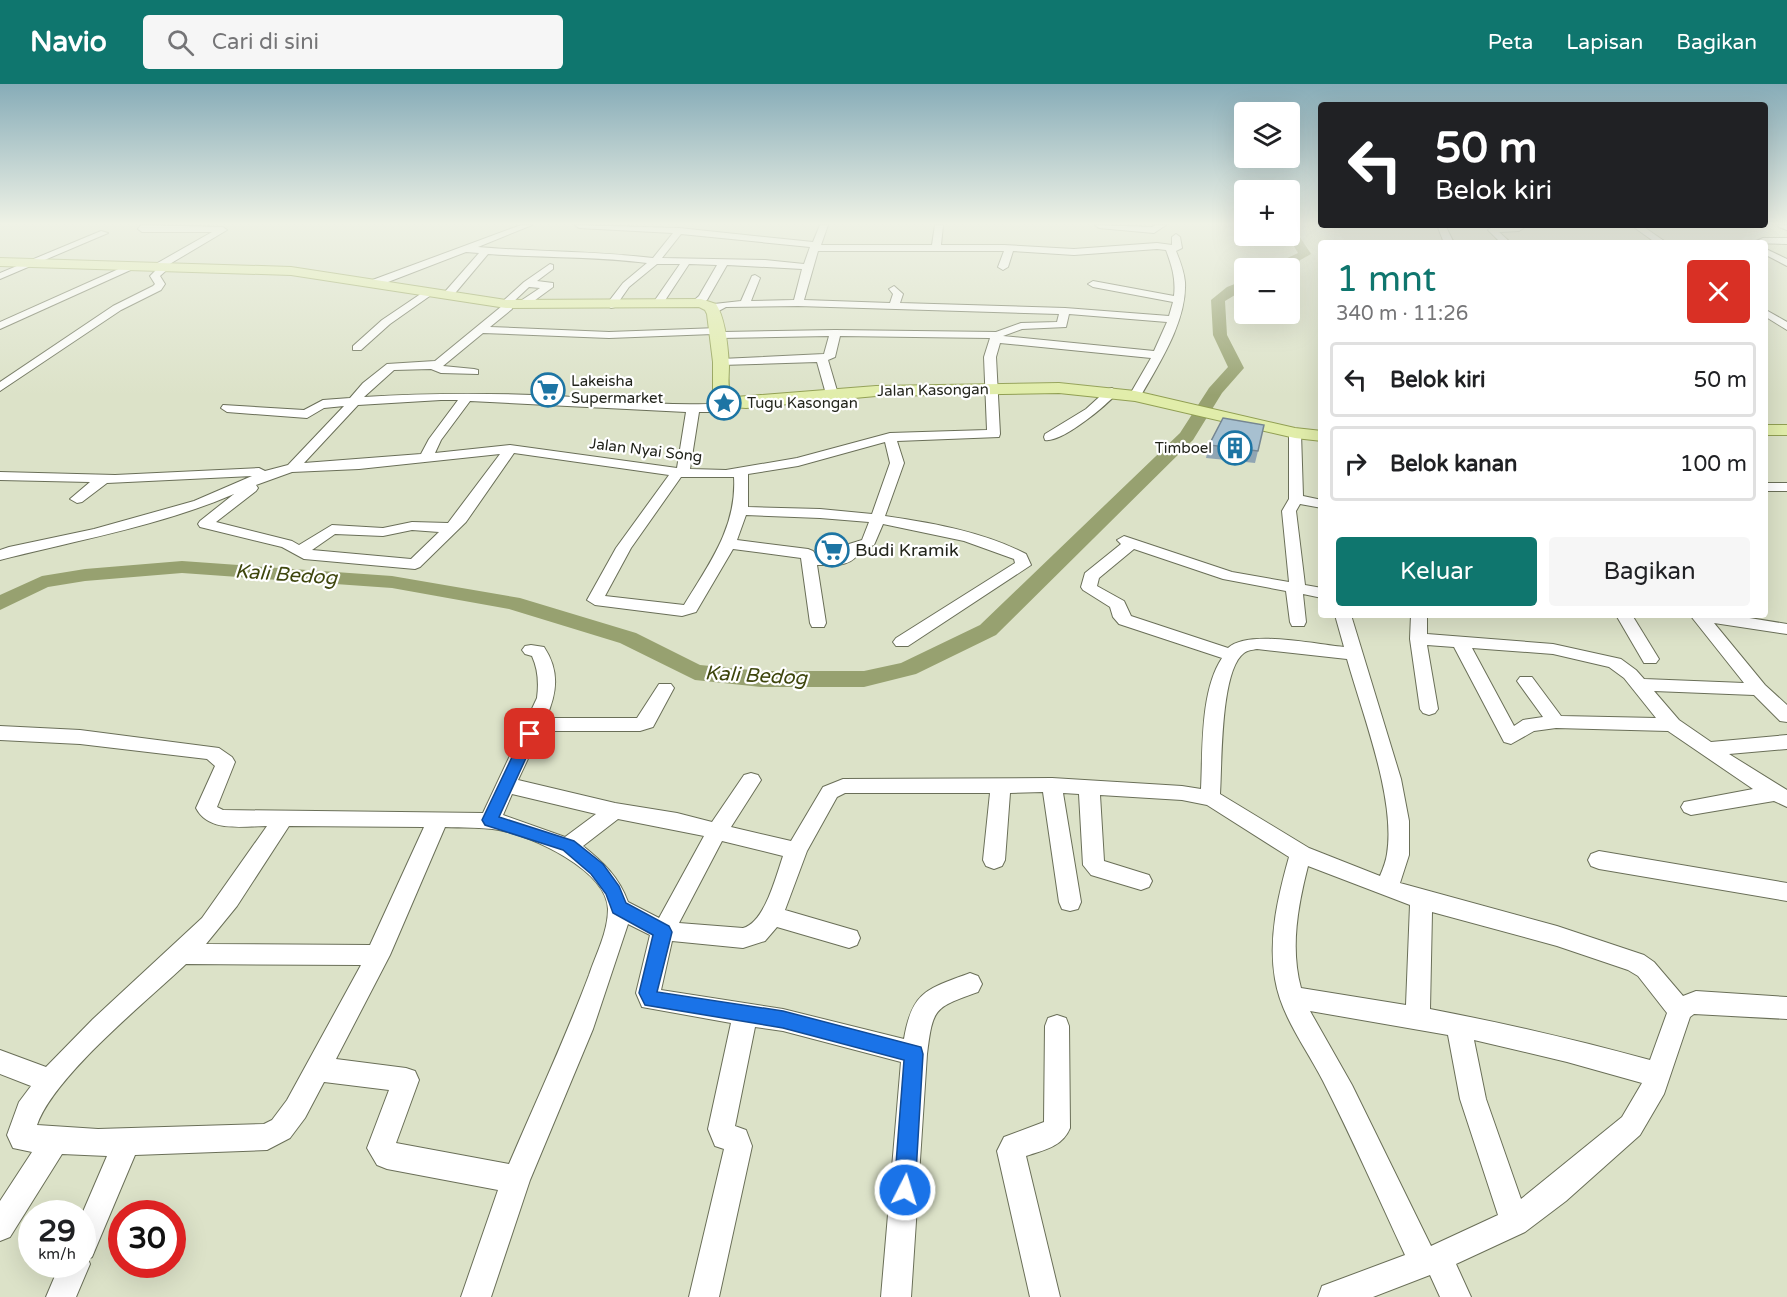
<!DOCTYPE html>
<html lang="id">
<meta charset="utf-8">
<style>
:root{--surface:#fff;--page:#f6f6f6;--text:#202124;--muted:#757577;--line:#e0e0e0;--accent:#0f766e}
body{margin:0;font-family:"Varela Round",sans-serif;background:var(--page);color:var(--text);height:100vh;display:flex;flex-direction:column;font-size:22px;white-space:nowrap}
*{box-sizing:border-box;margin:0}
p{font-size:20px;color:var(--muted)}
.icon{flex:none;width:33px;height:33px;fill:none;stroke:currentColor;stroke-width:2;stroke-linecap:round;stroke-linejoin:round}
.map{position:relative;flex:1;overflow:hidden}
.side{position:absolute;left:1318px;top:156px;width:450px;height:378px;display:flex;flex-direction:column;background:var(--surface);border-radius:6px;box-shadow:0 6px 24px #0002}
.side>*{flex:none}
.hud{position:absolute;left:1318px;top:18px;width:450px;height:126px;border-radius:6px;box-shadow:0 6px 24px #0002;background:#202124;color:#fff;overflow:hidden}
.controls{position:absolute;left:1234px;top:18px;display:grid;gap:12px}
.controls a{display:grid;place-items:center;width:66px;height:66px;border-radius:6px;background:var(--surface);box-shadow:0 6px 24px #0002;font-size:30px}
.speed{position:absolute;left:18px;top:1116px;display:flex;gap:12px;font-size:30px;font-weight:700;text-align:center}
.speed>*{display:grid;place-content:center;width:78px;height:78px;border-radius:50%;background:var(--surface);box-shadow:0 6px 24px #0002;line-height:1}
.speed small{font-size:15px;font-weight:400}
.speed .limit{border:9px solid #d22;background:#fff;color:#111}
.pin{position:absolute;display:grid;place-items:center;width:51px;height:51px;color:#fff;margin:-26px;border-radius:12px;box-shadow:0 3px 9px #0006}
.me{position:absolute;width:66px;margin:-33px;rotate:5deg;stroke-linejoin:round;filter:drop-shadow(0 0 4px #0008)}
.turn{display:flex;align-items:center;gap:21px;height:126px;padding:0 18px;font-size:27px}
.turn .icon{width:78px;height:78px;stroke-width:2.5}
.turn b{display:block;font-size:42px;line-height:51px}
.round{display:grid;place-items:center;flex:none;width:63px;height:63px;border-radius:6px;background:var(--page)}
.headline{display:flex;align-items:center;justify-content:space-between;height:102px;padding:0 18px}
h1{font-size:36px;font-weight:600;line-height:45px;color:var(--accent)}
.button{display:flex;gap:12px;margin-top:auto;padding:12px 18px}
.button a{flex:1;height:69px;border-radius:6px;background:var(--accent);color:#fff;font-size:24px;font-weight:600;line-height:69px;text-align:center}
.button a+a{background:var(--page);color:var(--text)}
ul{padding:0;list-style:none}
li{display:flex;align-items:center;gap:18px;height:75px;margin:0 12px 9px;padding:0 6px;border:3px solid var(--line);border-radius:6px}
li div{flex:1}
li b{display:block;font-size:22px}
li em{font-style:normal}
header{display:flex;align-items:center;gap:36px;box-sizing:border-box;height:84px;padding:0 30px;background:var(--accent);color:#fff}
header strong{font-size:28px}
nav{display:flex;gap:33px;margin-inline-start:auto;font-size:21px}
.search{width:420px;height:54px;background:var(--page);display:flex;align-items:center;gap:15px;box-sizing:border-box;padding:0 21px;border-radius:6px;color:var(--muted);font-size:22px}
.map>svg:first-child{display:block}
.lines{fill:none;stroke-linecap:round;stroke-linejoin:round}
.river{fill:#97a170;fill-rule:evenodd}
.minor-casing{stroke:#6a6f58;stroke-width:2}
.major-casing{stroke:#919f53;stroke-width:2}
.minor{fill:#fff;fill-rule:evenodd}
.major{fill:#e1edaa;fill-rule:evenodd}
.wall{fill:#90a5b3}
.building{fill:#a7c0d0;stroke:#758692;stroke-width:1.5}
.route{fill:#1a73e8;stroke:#114b97;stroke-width:1.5}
.labels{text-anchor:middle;stroke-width:4.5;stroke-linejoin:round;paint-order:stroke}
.far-poi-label{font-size:15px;fill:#22241b;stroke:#fff;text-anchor:start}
.far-street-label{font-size:15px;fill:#22241b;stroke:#fff}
.poi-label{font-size:18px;fill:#22241b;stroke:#fff;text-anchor:start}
.water-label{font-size:20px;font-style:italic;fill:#3e460d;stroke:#fff}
</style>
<header>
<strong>Navio</strong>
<div class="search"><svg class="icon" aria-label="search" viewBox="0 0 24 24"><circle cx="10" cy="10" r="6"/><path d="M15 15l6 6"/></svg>Cari di sini</div>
<nav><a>Peta</a><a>Lapisan</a><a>Bagikan</a></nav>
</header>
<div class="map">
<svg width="1787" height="1213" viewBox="0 0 1787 1213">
<rect width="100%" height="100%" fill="#dce2c8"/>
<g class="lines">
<g class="river">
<polygon points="1290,142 1294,144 1311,170 1286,184 1271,184 1273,181 1298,169 1288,152 1290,152"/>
<polygon points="1245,196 1245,205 1225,217 1227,251 1244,284 1222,309 1193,356 996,551 916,590 864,603 761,603 695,596 620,559 509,525 392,504 182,489 85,497 48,503 0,526 0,511 42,492 85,485 182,477 392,492 520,514 636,549 700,581 761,587 864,587 901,579 980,541 1180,349 1209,304 1228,283 1213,251 1211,216 1227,203"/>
</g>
<defs>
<g id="minor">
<polygon points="141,141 223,143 227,146 168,181 170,183 160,192 165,200 161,206 121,226 0,307 0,298 113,222 153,202 155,200 150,192 156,186 152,183 154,181 212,148 142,148 138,145"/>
<path d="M521 141H532L478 163C536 168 595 167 653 174L673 149 579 144 575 141 679 144 813 158 820 141H828L821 161H932L935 141H943L941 161H1004L1074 165 1157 159 1172 161V153L1176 150 1180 153 1182 164 1176 167C1180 177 1184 187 1185 198 1187 238 1158 281 1139 315H1131L1129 312 1151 274 1000 259 996 273 1000 350 999 353 897 357 904 379 885 432C933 439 984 448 1026 470L1031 481 908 562H896L893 558 896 554 1015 479 1014 475 964 457 883 440 874 461 860 466C853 484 833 481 817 481L826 539 824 543H812L810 539 801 474 733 465 696 528 682 532 595 521 587 516 616 464 669 391 514 369 466 438 420 483 415 485 304 475 282 463 200 443 198 440 200 437 234 410C160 442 78 456 0 476V466L9 463 94 445 194 417 252 392 107 399 82 418 77 419 70 415 90 398 0 396V388L115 391 259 384 265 387 288 381 344 322 324 324 307 334 227 328 221 324 223 321 304 326 323 316 350 314 363 299 387 280 435 277 502 222V218L524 198 550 180 553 181V185L537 197 553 199V203L527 222H519V218L540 204 529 203 511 220 512 225 490 243 609 248 718 244 723 248 835 246 996 248 1021 239 1057 238 1059 230 798 222 726 223 713 230 708 227 714 220 741 217 752 192 755 191 760 194 751 217 794 216 802 185 727 181 707 216 696 222 691 219 699 212 717 181 689 180 662 221 658 222 653 219 680 180H657L629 203 615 223 611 224 606 221 623 199 647 179C594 172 541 174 488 170L451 214H443V210L479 169 466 168 388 198 372 201 367 198ZM681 150 810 163 804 180 765 176 662 174ZM1157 165 1166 166C1172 182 1176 195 1174 212L1093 197 1088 200 1093 203 1173 218 1169 232 1065 224 900 219 903 210 894 202 889 205 893 210 890 219 804 216 818 167H1004L998 183 1003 186 1008 183 1013 167 1074 171ZM1069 230 1167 238 1154 267 1003 252 1022 245 1066 243ZM483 249 609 254 713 250 718 254 829 252 824 270 721 275 715 278 721 281 817 278 826 310 832 314 838 310 828 276 835 273 840 252 990 254 984 273 987 346 890 349 797 374 726 386 690 385 699 328H710L720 324 727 306 725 303H717L711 319 708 320C657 322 607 315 557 312 492 309 428 309 364 313L394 286 431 285 441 289 478 290V286L474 285 443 282ZM441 316H458L429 355 421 370 304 379 358 321ZM470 317 686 328 677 384 510 361 435 369 441 356ZM885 358 890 379 872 430 820 425 748 423V390L798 382ZM500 370 448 439 412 438 383 444 332 441 299 461 292 457 216 438 256 407 258 404 256 401 292 388 359 385ZM681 393H734C737 443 709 480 684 521L605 512 631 464ZM746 431 820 434 869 438 862 456 849 460C839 475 833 471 816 471L813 467 808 465 737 456ZM412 446 439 448 411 475 312 466 335 450 383 452Z"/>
<polygon points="1095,141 1152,143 1156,141 1166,141 1154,149 1099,144"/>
<polygon points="1437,141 1445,141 1454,159 1444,159"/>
<polygon points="1524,141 1525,143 1519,147 1499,148 1511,159 1501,159 1488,146 1492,143"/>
<polygon points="1631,141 1641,141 1667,159 1656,159"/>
<polygon points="1778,141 1787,141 1787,146 1779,143"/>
<polygon points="101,147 108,149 0,195 0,189"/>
<polygon points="1763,154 1787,154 1787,160 1752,159"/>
<polygon points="1766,165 1787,175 1787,182 1766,171"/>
<polygon points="132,179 137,182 135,184 0,245 0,238"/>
<polygon points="425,207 434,209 390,240 361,266 353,266 353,262 382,236"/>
<polygon points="1766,226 1787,238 1787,246 1766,233"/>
<path d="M1112 304 1118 308C1107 321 1062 359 1045 356L1044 353 1045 350 1086 325 1108 305Z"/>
<path d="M1295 345 1301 349 1303 412 1322 416V424L1300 420 1296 427 1305 501 1322 504V514L1303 510 1306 538 1304 542H1292L1290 538 1286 507 1223 495 1134 465 1099 494 1097 502 1124 517 1131 532 1228 564C1249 545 1317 561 1344 563L1335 531H1351L1401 695 1409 737V771L1400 799 1557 842 1644 871 1654 878 1683 912 1696 907 1787 913V935L1694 930 1690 933 1664 1010 1640 1051 1566 1117 1525 1148 1456 1180 1471 1213H1440L1430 1191 1373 1213H1318L1322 1202 1405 1171C1378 1113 1352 1054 1323 997 1306 964 1281 932 1275 895 1268 854 1278 812 1289 773L1207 721 1182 716 1100 711 1104 777 1149 791 1152 797 1149 803 1141 806 1091 791 1083 781 1079 710 1063 709 1081 818 1078 825 1070 827 1062 825 1059 818 1043 708 1010 709 1005 776 1002 782 994 785 986 782 983 776 990 709H845L837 713 807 767 785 826 857 847 860 854 857 861 849 864 777 843 765 857 743 864 672 857 661 906 783 925 904 955C912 907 927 905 970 889L978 892 982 900 978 908C934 924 933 923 927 970L911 1213H881L901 978 783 947 755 943 735 1042 746 1046 752 1062 719 1213H689L724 1065 715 1062 708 1045 731 939 642 923 636 909 650 851 628 840 593 945 530 1096 491 1213H461L498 1106 387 1085 377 1081 367 1064 389 1006 324 998 305 1034 290 1054 267 1066 135 1071 92 1173 88 1175 90 1180 76 1213H46L60 1180H82V1130L107 1072 62 1070 10 1153 0 1157V1117L32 1068 13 1064 7 1051 19 1018 31 1002 0 990V966L46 983 93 935 202 834 267 742C243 742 209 749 196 724L215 682 207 675 80 660 0 656V642L80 646 219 664 232 673 235 678 217 723 223 726 483 729 537 614C539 599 538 585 532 572L525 570 522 566 525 562 531 561 544 563C560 587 557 609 546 634H637L659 600H671L674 604 653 643 640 647H541L518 696 615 719 677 729 712 738 744 691 751 689 758 691 761 696 731 743 791 757 823 703 843 695 1052 694 1182 702 1201 705C1203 666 1200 607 1222 574L1119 540 1113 533 1110 523 1083 506 1081 503 1085 489 1121 460 1117 456 1124 452 1232 488 1289 498 1282 427 1289 415V349ZM1257 565 1347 575C1362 629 1396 715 1387 770 1386 777 1383 785 1380 792L1309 764 1220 710C1222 681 1220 586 1244 569 1248 566 1252 566 1257 565ZM512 710 596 730 565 753 503 731ZM618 735 704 752 659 834 628 818C619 793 603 778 583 762ZM289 742 424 743 370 861 206 860 237 822ZM445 743C462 744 482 743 499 746 532 752 607 786 608 825 608 848 596 870 589 891 565 955 536 1017 509 1080L396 1059 419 996 415 987 406 984 336 975 390 871ZM722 757 783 772C776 792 765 838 743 844L679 839ZM1308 782 1410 821 1406 921 1301 904C1290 864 1298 821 1308 782ZM1432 828 1557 862 1628 886 1638 892 1667 929 1650 976C1577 956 1503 939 1430 925ZM186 880 361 881 287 1016 272 1036 264 1040 98 1045 37 1041C54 992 146 918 186 880ZM1310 927 1448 951 1460 1015 1498 1131 1431 1162 1352 1001ZM1474 956 1567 978 1642 999 1622 1033 1521 1115 1486 1015Z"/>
<rect x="1766" y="399" width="21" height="8"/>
<path d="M1411 531H1427V550L1553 560 1621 575 1636 586 1644 595 1744 599 1690 531H1731L1787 540V550L1714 539 1765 601 1787 621V638L1780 637 1754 611 1654 607 1679 636 1711 658 1787 651V665L1729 670 1787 706V723L1774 717 1691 731 1684 728 1681 723 1684 718 1753 705 1668 647 1556 644 1534 647 1511 660 1504 658 1454 563 1427 561 1438 625 1435 629 1429 631 1423 629 1420 625 1410 555ZM1472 564 1553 570 1609 583 1624 594 1656 634 1561 632 1532 593H1520L1517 597 1543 633 1523 636 1514 642Z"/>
<polygon points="1616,531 1632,531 1659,575 1656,579 1644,579"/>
<polygon points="1599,767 1787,799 1787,817 1599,785 1591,782 1588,776 1591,770"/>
<path d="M1057 931 1066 934 1069 942 1070 1044C1062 1063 1044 1066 1026 1072L1060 1213H1030L997 1067 1004 1053 1044 1038 1045 942 1048 934Z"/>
</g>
<g id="major">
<path d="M0 174 291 183 506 216 701 215 716 220C726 236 728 264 729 282 729 292 727 302 731 311L735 313 876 302 1059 299 1135 307 1295 344 1322 347V357L1295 354 1135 317 1059 309 876 312 746 324 732 323 718 317 713 306V278L707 230 705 226 699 223 506 224 291 191 0 182Z"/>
<rect x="1766" y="341" width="21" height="10"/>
</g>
</defs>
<use href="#minor" class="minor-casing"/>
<use href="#major" class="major-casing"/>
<use href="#minor" class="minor"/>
<use href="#major" class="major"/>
</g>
<polygon class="wall" points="1209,361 1258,367 1255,379 1206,374"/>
<polygon class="building" points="1223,334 1264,341 1258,367 1209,361"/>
<linearGradient id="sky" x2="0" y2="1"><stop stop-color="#87acb8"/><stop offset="0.45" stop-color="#eff2e6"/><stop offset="1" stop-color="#eff2e6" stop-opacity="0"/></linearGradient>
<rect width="1787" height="311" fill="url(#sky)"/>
<polygon class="route" points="530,645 537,650 499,733 574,757 603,780 619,802 626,819 669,842 672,848 657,908 783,927 921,963 923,970 915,1106 912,1114 905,1117 897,1114 894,1106 904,976 783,944 645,921 639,909 653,851 613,829 606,810 591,790 563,766 485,741 482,736 523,650"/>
<defs>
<symbol id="supermarket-ring" viewBox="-11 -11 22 22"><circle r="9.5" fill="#fff" stroke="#1d75a4" stroke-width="1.5"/><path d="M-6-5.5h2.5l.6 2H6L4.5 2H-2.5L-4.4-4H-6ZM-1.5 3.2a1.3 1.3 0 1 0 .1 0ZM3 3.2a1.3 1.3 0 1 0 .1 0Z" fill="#1d75a4"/></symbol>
<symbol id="sight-ring" viewBox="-11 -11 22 22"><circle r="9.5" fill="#fff" stroke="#1d75a4" stroke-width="1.5"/><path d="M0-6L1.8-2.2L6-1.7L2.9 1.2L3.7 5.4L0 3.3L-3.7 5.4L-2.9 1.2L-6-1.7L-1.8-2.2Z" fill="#1d75a4"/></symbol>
<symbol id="building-ring" viewBox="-11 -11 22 22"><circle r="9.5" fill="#fff" stroke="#1d75a4" stroke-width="1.5"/><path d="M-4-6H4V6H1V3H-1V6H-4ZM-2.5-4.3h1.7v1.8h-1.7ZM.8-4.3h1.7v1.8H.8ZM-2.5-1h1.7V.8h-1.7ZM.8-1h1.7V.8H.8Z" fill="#1d75a4"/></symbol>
</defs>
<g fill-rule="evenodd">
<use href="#supermarket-ring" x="529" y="287" width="38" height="38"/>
<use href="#sight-ring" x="705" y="300" width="38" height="38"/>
<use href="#building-ring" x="1216" y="345" width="38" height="38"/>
<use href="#supermarket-ring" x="813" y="447" width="38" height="38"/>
</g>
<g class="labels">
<g class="far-poi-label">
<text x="571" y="302">Lakeisha<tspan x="571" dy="17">Supermarket</tspan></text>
<text x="747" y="324">Tugu Kasongan</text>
<text x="1212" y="369" text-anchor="end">Timboel</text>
</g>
<g class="far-street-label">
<text transform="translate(933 306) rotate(-1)" y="5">Jalan Kasongan</text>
<text transform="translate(646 366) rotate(7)" y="5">Jalan Nyai Song</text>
</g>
<g class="poi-label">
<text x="855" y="472">Budi Kramik</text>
</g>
<g class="water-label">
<text transform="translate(286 490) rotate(4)" y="7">Kali Bedog</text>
<text transform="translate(756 591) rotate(3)" y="7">Kali Bedog</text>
</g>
</g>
</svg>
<div class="controls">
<a><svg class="icon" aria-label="layers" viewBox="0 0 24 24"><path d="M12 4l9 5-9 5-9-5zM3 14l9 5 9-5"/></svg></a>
<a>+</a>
<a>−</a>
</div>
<div class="speed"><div>29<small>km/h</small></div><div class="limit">30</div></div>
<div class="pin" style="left:530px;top:650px;background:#d93025"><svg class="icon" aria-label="arrive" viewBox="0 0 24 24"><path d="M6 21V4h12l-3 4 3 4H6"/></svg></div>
<svg class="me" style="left:905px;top:1106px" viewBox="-20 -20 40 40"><circle r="17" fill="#1a73e8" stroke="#fff" stroke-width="3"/><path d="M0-11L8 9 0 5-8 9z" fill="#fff"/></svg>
<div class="hud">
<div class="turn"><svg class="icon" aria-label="left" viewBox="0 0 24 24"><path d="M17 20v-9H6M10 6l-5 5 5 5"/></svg><div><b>50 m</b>Belok kiri</div></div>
</div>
<section class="side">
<div class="headline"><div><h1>1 mnt</h1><p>340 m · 11:26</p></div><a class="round" style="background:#d93025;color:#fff"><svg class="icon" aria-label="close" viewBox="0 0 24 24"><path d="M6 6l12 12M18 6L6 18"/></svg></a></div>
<ul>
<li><svg class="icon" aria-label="left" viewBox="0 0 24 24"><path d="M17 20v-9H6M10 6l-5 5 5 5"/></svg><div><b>Belok kiri</b></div><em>50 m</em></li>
<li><svg class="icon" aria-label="right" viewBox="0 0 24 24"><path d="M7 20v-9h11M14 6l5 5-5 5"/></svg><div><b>Belok kanan</b></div><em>100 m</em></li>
</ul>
<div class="button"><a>Keluar</a><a>Bagikan</a></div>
</section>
</div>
